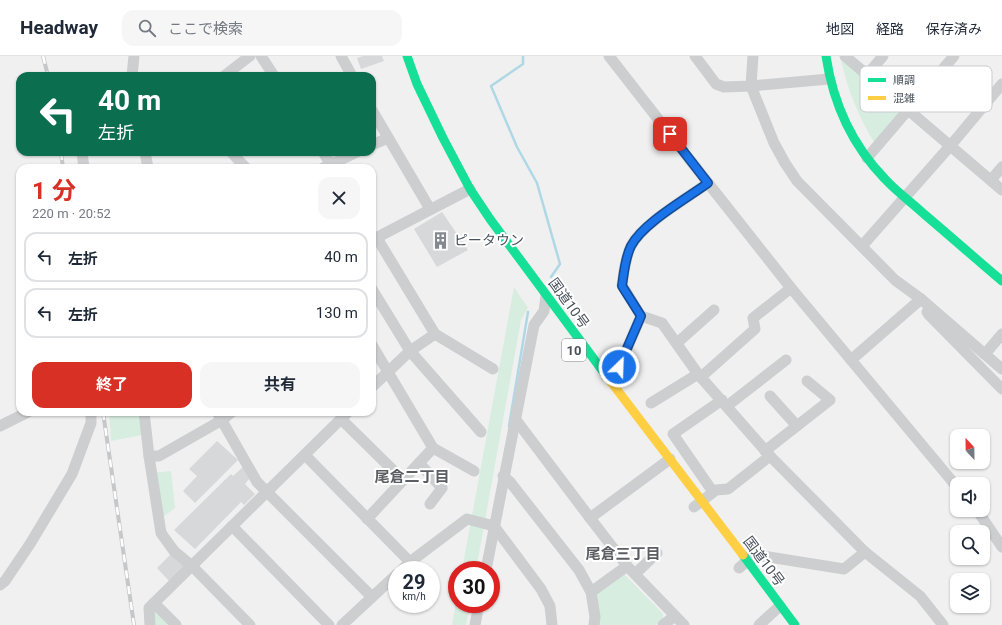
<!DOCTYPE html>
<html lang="ja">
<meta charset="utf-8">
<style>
:root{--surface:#fff;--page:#f6f6f7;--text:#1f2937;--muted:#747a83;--line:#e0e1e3;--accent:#d93025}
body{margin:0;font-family:Roboto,"Noto Sans JP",sans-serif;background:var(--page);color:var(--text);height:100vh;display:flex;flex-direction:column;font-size:15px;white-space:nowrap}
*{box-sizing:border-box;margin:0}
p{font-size:13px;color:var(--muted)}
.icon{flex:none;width:22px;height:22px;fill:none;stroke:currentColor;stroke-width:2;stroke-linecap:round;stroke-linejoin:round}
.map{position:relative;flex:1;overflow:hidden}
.drawer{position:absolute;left:16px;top:108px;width:360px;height:252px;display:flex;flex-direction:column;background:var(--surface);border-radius:12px;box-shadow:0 1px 3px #0004}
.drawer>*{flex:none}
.top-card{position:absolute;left:16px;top:16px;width:360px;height:84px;border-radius:12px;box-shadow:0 1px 3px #0004;background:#0b6e4f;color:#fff;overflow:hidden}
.needle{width:26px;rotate:338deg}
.fabs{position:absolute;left:950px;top:373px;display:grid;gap:8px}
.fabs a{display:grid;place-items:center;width:40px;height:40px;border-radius:8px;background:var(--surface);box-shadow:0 1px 3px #0004;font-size:20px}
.speed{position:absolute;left:388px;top:505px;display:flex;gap:8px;font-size:20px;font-weight:700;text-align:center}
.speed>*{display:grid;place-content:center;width:52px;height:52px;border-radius:50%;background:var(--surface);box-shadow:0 1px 3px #0004;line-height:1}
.speed small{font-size:10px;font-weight:400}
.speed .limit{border:6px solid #d22;background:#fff;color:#111}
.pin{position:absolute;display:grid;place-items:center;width:34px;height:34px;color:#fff;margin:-17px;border-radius:8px;box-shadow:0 2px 6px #0006}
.me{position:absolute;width:44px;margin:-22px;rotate:24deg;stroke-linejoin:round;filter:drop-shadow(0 0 3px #0008)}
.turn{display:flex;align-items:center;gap:14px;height:84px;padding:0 16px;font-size:18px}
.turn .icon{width:52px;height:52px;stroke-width:2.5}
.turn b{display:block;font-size:28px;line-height:34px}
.round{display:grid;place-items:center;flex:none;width:42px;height:42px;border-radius:12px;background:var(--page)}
.headline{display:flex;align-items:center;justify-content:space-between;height:68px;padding:0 16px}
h1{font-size:24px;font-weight:700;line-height:30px;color:var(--accent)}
.button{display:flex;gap:8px;margin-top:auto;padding:8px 16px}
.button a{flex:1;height:46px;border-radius:12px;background:var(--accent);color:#fff;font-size:16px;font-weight:700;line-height:46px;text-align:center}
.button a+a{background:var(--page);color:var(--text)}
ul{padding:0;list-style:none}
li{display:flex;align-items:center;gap:12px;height:50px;margin:0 8px 6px;padding:0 8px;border:2px solid var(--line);border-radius:12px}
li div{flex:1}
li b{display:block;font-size:15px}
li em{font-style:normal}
header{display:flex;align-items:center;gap:24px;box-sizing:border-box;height:56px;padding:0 20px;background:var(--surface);border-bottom:1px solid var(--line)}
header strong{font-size:19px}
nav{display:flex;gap:22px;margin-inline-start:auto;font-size:14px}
.search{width:280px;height:36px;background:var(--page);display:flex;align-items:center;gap:10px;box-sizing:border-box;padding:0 14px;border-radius:12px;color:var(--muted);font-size:15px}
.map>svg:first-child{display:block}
.green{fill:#d7ede0}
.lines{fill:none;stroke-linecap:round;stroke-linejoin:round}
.stream{stroke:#afd8e6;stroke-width:2.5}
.building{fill:#d7d8da}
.street{stroke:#ccced0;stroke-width:11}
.fast{stroke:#16e098;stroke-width:9}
.slow{stroke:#ffcf43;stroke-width:9}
.rail-casing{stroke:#c6c7c9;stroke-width:4}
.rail{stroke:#fff;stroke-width:2.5;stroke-dasharray:8;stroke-linecap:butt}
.route-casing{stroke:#114b97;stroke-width:10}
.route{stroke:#1a73e8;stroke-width:7}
.labels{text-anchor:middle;stroke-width:4;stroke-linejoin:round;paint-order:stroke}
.shield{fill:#fff;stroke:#80858c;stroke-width:1}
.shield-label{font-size:13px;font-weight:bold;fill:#49515a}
.poi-label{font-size:14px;fill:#49515a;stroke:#fff;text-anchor:start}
.street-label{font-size:14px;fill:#49515a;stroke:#fff}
.neighbourhood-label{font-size:15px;font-weight:bold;fill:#5c5e63;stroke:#fff}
.key{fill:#fff;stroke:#c8cbce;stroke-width:1}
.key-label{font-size:11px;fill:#49515a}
</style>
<header>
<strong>Headway</strong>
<div class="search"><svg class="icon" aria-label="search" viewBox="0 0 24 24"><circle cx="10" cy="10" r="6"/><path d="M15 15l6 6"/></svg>ここで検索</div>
<nav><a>地図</a><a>経路</a><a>保存済み</a></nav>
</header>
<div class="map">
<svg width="1002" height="569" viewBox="0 0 1002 569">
<rect width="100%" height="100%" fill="#f0f0f0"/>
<g class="green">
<path d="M840 0 909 50 874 86C857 59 847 31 840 0Z"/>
<polygon points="514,231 528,252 521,264 476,514 462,514"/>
<polygon points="109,356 144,356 147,378 111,385"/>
<polygon points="171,415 175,452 159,464 152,417"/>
<polygon points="623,517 663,558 663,563 655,569 598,569 595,535"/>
<polygon points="457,541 457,548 470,548 466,569 452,569"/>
<polygon points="154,547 176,569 150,569"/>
</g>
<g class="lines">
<g class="stream">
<polyline points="523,0 523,8 491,30 517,91 537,127 560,208 551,221"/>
<polyline points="509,370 528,256"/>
</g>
</g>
<g class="building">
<polygon points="363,0 382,0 384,5 361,13 357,2"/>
<polygon points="442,156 468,194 437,211 414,173"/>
<polygon points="217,385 238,404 195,447 183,435 197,420 189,413"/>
<polygon points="243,411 249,423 245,428 255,438 244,449 241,446 195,493 174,474 231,418 233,420"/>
<polygon points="172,497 186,510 170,526 157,512"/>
</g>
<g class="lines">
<g class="street">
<polyline points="261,0 274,20"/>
<polyline points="341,0 352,20"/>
<polyline points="609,0 708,127 791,232 957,431"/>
<polyline points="695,0 716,28 724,31 751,30 829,23"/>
<polyline points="753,0 751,30 774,87 785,107 797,125 895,224 921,243 1002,313"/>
<polyline points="845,0 1002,134"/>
<polyline points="868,18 883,0"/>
<polyline points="132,20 134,0"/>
<polyline points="224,20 250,0"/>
<polyline points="372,54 430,153"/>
<polyline points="372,89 388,82"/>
<polyline points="82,96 84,112"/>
<polyline points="145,96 148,112"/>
<polyline points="231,96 246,112"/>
<polyline points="323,96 333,112"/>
<polyline points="867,102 954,0"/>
<polyline points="323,112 357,96"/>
<polyline points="991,124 1002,111"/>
<path d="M708 127C686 143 643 167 631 190 625 202 624 216 622 229L641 260 662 267 698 318 770 400 865 496 920 540 943 569"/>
<polyline points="377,182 435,278 493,313"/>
<polyline points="372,184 470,133"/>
<polyline points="862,190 951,89 1002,28"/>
<polyline points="372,233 410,295 481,376"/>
<polyline points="927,256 929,259 1002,333"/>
<polyline points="677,287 714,254"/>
<polyline points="372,289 433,392 474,415"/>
<polyline points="985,298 1002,278"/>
<polyline points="851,304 921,243"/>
<polyline points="606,320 619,311 641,260"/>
<polyline points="701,321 755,273 753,262 791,232"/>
<polyline points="372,331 410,295 435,278"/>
<polyline points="770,340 797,370"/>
<polyline points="651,347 698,318"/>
<polyline points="727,350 786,304"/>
<polyline points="144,356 149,400 161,477 174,495 192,510 250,569"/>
<polyline points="217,356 257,426 372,541"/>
<polyline points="341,363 403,424"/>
<polyline points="516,364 590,462 627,510 684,569"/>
<polyline points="0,370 28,356"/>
<polyline points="765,395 830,344 807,325"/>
<polyline points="305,399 410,506"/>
<polyline points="149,400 159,400 222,364 232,356"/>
<polyline points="419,407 442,432 430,448"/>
<polyline points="503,420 510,426 579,514 591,536 595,561 594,569"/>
<polyline points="713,436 673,378 722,344"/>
<polyline points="694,451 716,434 728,433 770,400"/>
<polyline points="977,454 1002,491"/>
<polyline points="590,462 670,403"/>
<polyline points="367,463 433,392"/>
<polyline points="232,470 329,569"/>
<polyline points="739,512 747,505 757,499 844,513 865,496"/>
<polyline points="402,514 410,506 467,463 494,470 541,533 550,550 552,569"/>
<polyline points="486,514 534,269 544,255 546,240"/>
<polyline points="635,518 657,497"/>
<polyline points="0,529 5,525 30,488 72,418 91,367 91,356"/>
<polyline points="591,536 627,510"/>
<polyline points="150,569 149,552 154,547"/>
<polyline points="176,569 154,547 348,356"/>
<polyline points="342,569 397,518"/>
<polyline points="475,569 479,548"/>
<polyline points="663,569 675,560"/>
<polyline points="759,569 780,550"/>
</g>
<g class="fast">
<polyline points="407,0 417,28 443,82 470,133 490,163 605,318"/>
<path d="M826 0C833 47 852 89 885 123 897 136 911 146 924 158 950 180 976 203 1002 225"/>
<polyline points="743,499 795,569"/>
</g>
<polyline class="slow" points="605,318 743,499"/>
<defs>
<g id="rail">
<polyline points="43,0 48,20"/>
<polyline points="61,96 63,112"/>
<polyline points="103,356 134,569"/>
</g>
</defs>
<use href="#rail" class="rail-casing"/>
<use href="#rail" class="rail"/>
</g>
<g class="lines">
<defs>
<path id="route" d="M619 311 641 260 622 230C624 216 625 202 631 190 643 167 686 143 708 127L670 78"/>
</defs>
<use href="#route" class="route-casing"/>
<use href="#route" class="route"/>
</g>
<defs>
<symbol id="building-bare" viewBox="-9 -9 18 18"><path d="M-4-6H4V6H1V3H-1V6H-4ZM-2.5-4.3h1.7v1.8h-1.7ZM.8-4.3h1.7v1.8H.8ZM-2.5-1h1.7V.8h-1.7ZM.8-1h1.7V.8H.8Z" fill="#83898e" stroke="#fff" stroke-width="2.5" paint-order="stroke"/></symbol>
</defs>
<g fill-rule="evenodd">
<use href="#building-bare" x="428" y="172" width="25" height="25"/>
</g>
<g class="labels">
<rect class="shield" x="562" y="283" width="24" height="22" rx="3"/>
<g class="shield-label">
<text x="574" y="299">10</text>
</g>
<g class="poi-label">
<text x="454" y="189">ピータウン</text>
</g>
<g class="street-label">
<text transform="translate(569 247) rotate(54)" y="5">国道10号</text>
<text transform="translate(764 505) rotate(53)" y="5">国道10号</text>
</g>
<g class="neighbourhood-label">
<text x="412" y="426">尾倉二丁目</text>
<text x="623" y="503">尾倉三丁目</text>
</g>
</g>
<rect x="860" y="10" width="132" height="46" rx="6" class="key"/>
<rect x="868" y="22" width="18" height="4" fill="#16e098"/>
<rect x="868" y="40" width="18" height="4" fill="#ffcf43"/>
<g class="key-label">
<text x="893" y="28">順調</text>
<text x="893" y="46">混雑</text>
</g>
</svg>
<div class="fabs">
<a><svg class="needle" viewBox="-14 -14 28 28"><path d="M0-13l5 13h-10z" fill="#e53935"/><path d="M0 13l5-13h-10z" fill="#747a83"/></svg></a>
<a><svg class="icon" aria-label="sound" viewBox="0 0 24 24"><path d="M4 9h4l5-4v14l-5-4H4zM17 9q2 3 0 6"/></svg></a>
<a><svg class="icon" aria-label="search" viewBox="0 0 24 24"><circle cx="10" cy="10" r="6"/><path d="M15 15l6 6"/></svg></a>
<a><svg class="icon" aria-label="layers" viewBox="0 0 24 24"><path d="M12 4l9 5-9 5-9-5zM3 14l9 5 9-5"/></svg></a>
</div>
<div class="speed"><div>29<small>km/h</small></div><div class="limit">30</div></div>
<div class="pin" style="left:670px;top:78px;background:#d93025"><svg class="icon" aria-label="arrive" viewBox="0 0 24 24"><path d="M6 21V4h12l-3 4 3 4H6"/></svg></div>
<svg class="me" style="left:619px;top:311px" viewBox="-20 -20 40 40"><circle r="17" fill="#1a73e8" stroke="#fff" stroke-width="3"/><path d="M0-11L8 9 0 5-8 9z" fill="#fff"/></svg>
<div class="top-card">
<div class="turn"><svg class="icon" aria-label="left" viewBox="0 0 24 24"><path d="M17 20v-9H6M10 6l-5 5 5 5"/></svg><div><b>40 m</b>左折</div></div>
</div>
<section class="drawer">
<div class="headline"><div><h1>1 分</h1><p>220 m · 20:52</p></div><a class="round"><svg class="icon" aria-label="close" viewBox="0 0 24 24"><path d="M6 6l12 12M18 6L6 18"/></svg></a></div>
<ul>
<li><svg class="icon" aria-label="left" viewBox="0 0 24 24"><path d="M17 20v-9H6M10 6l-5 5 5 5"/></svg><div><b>左折</b></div><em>40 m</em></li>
<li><svg class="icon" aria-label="left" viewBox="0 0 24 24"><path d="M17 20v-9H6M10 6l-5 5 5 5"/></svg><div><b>左折</b></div><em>130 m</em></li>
</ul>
<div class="button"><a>終了</a><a>共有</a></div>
</section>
</div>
